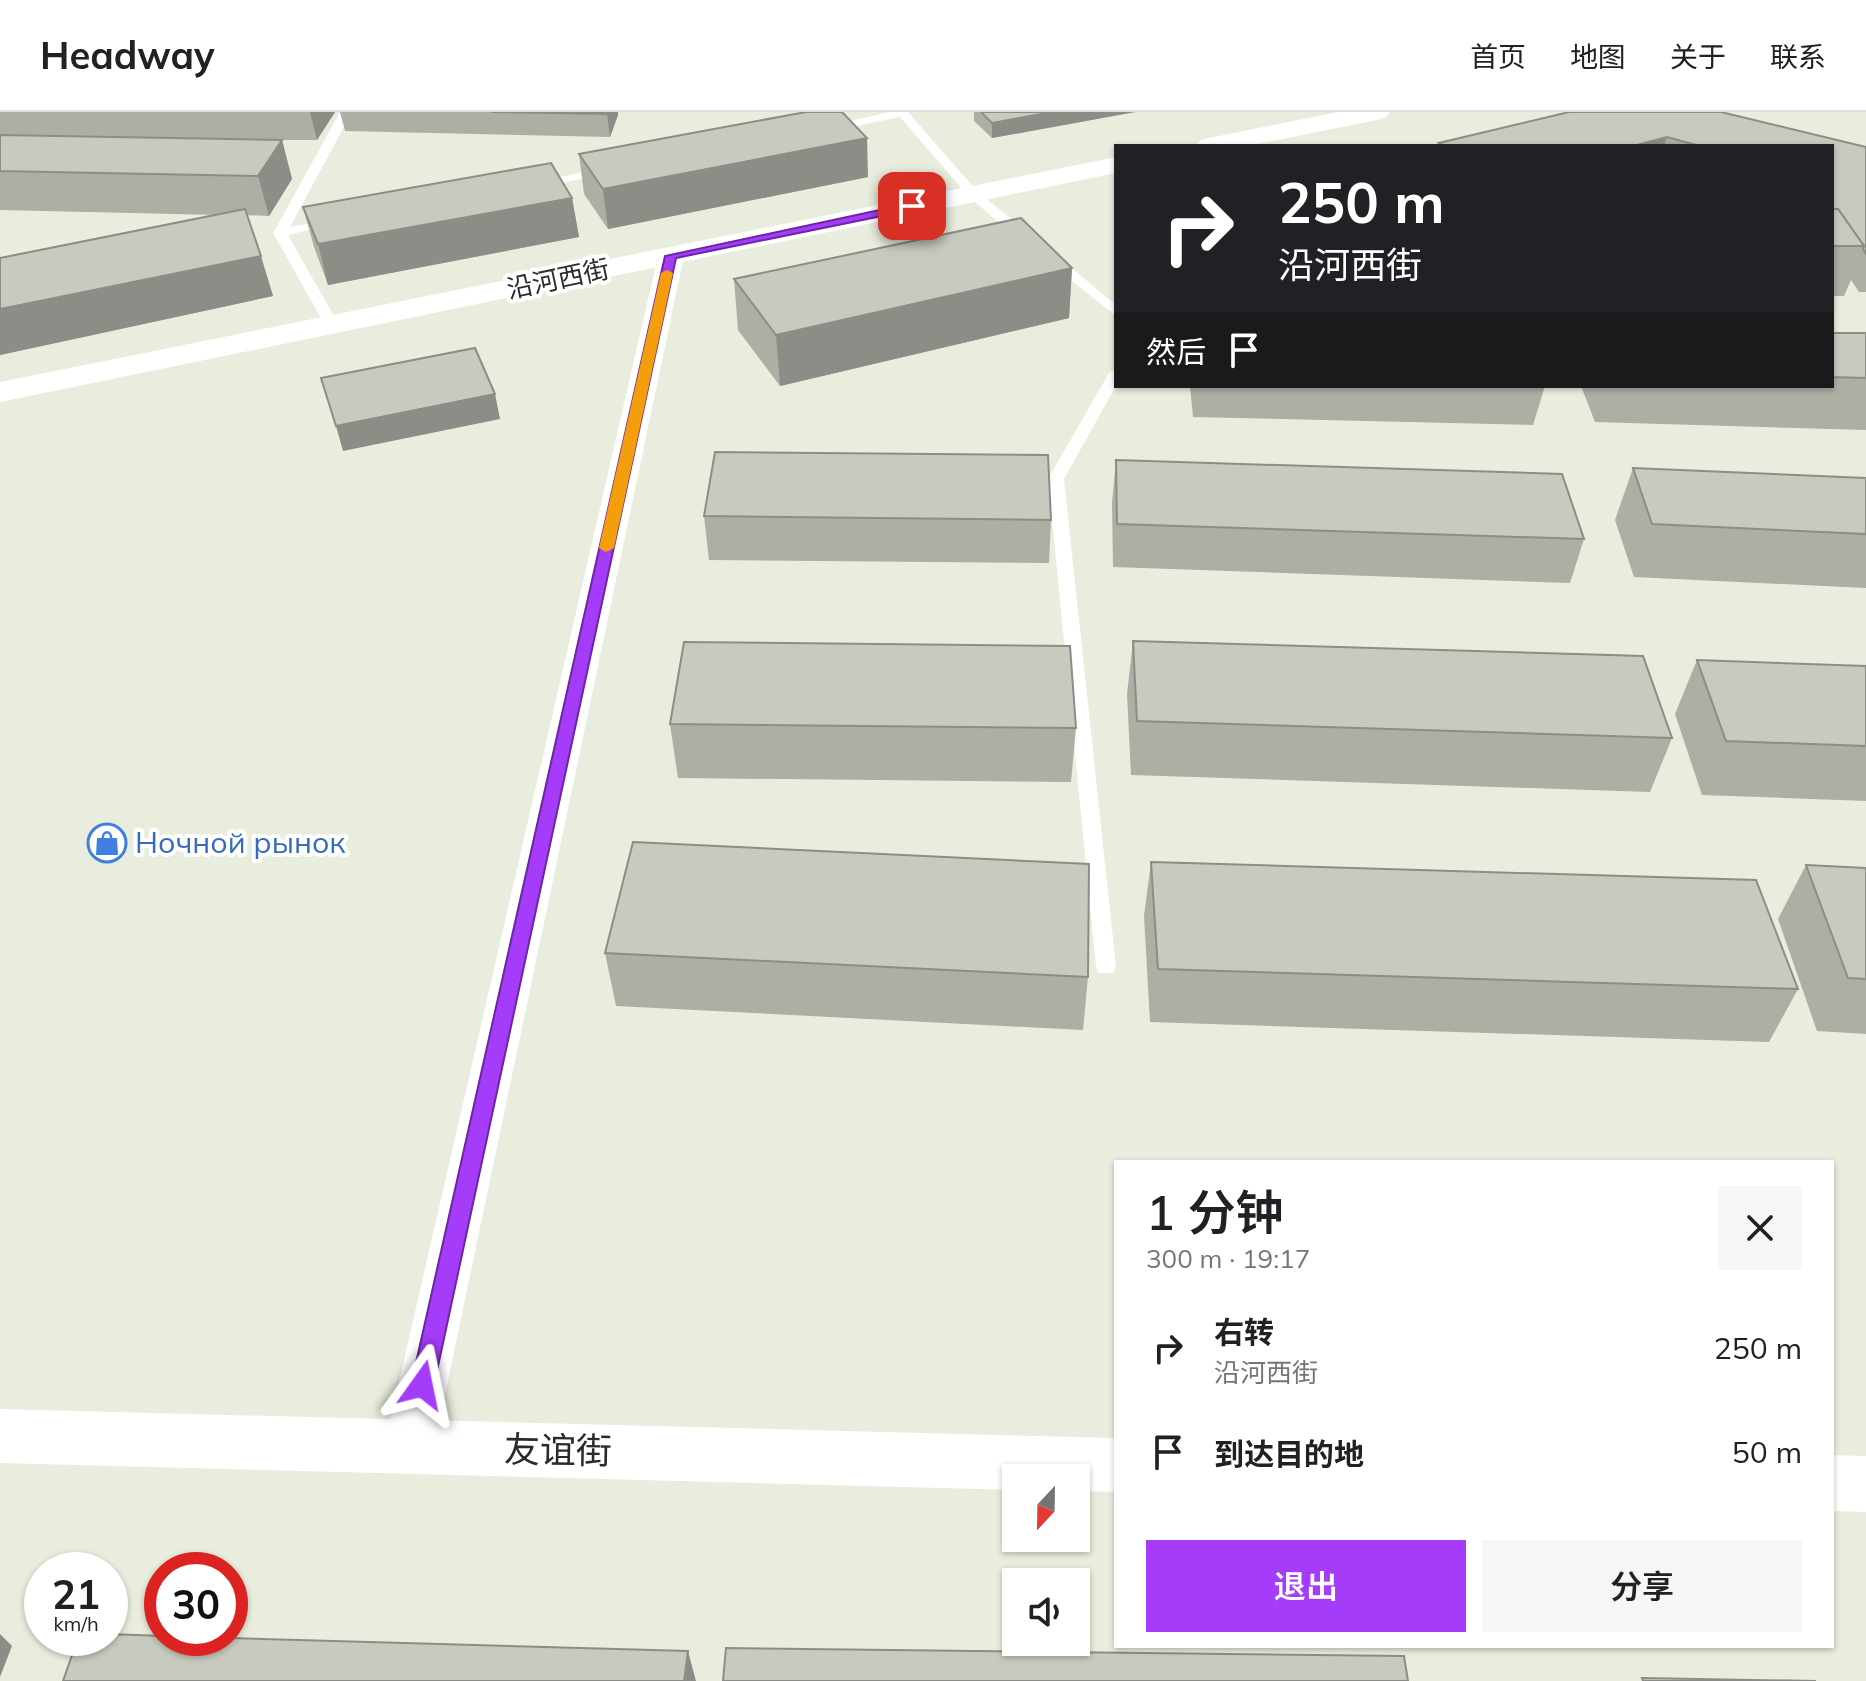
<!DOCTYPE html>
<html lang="zh">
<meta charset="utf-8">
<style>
:root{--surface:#fff;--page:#f6f6f6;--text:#202124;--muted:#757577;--line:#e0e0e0;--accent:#a43cfa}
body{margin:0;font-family:Mulish,"Noto Sans SC",sans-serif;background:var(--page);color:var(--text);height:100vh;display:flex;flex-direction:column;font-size:30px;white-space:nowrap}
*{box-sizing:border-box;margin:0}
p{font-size:26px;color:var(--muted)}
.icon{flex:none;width:44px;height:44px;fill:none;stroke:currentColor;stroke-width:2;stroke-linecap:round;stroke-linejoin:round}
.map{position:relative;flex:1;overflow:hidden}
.sheet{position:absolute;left:1114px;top:1048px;width:720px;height:488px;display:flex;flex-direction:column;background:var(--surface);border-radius:0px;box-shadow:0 2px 6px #0004}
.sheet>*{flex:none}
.hud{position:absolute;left:1114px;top:32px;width:720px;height:244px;border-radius:0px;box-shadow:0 2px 6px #0004;background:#202124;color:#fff;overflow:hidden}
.needle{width:52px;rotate:202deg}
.fabs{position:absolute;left:1002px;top:1352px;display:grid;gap:16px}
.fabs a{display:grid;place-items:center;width:88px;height:88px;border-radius:0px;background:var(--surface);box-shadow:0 2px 6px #0004;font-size:40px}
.speed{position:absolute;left:24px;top:1440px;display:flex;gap:16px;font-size:40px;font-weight:700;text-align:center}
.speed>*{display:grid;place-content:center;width:104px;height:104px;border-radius:50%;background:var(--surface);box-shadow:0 2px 6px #0004;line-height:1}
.speed small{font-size:20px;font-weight:400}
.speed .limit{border:12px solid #d22;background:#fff;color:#111}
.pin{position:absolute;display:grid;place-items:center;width:68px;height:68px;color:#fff;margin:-34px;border-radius:16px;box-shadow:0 4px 12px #0006}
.me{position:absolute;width:88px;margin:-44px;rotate:12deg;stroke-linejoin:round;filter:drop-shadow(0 0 6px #0008)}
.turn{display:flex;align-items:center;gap:28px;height:168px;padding:0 32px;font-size:36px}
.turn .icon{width:104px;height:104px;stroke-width:2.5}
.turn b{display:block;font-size:56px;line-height:68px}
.then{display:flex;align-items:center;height:76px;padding:0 32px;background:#0003;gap:16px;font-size:30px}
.round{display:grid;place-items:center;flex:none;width:84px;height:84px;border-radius:0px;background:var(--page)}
.head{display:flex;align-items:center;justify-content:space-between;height:136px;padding:0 32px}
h1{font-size:48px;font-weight:600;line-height:60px}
.primary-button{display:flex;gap:16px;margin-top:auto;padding:16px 32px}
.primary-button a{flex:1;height:92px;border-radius:0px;background:var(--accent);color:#fff;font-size:32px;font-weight:600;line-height:92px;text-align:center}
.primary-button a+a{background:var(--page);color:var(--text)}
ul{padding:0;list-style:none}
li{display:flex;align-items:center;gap:24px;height:104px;padding:0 32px}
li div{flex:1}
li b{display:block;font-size:30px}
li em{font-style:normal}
header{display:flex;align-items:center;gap:48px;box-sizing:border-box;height:112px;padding:0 40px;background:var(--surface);border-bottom:2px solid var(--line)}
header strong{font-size:38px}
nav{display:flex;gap:44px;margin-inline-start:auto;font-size:28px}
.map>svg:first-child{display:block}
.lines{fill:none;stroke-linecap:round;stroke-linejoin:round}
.service{fill:#fff;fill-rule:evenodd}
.minor{fill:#fff;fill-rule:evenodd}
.tertiary{fill:#fff;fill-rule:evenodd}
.wall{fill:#abafa4}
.shaded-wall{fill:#8b8e86}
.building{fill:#c7cbbf;stroke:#8b8e86;stroke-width:2}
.route{fill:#a43cfa;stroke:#6b27a2;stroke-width:2}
.slow{fill:#f59e0b}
.labels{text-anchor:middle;stroke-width:8;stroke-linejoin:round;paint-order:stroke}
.far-street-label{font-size:26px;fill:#2b2b2b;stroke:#fff}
.shop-label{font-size:30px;fill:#366cbe;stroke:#fff;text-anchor:start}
.near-street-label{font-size:36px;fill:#2b2b2b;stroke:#fff}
</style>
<header>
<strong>Headway</strong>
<nav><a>首页</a><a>地图</a><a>关于</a><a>联系</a></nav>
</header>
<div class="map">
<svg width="1866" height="1569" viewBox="0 0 1866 1569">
<rect width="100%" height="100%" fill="#e8eddd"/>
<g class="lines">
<g class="service">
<polygon points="340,0 352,0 290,115 332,107 338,111 288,123 339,213 332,217 325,213 273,121"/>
<polygon points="889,0 908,0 977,79 1031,123 1031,129 1021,129 969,85 900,5 827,20 821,16"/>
<polygon points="607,54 611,55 611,61 537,76 531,72"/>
<polygon points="1046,143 1056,143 1116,193 1116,204 1046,149"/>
<polygon points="1116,257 1116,274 1064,367 1116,855 1113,861 1099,861 1096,855 1048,367 1109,261"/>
</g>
<polygon class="minor" points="671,136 680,139 684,144 434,1335 426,1351 409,1358 392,1351 384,1335 658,144 662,139"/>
<g class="tertiary">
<polygon points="1338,0 1390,0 1386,5 1377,8 1248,34 1196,34 1200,28 1209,26"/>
<polygon points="1116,45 1116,61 0,290 0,270"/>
<polygon points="0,1297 1116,1326 1116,1380 1076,1379 1076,1366 1016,1366 1016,1378 0,1351"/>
<polygon points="1832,1343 1866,1344 1866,1400 1832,1399"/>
</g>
</g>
<g class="wall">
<polygon points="0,0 335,0 317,28 282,28 292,67 269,104 247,103 273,184 0,243 0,146 219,103 0,98"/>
<polygon points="340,0 618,0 618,3 610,25 345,19"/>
<polygon points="974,0 1135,0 992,26 974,9"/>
<polygon points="1569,0 1866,35 1866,180 1859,180 1851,168 1844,184 1832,184 1832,34 1438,34 1439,31"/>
<polygon points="579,42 868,65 608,117 584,82"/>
<polygon points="572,86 579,125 328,173 314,135 303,95"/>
<polygon points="1072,156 1069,206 780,274 738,218 734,167"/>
<polygon points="1832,221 1866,221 1866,318 1595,310 1581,274 1832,274"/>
<polygon points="1190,274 1545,274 1533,313 1193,305"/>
<polygon points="1116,348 1584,427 1570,471 1113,455 1112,391"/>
<polygon points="1633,356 1866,366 1866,476 1634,465 1615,408"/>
<polygon points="704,404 1051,408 1049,451 709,448"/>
<polygon points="1133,529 1672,626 1650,680 1131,663 1127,582"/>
<polygon points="1697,548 1866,554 1866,689 1702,683 1675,602"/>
<polygon points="670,612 1076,616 1071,670 678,666"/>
<polygon points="1151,750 1798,877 1769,930 1150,910 1144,804"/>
<polygon points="1806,753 1866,756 1866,922 1817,919 1778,807"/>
<polygon points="605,841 1088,865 1083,918 616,894"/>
</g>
<g class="shaded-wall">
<polygon points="310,0 335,0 317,28"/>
<polygon points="608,0 618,0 618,3 610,25 607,2"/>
<polygon points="1052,0 1135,0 992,26 992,11"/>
<polygon points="1667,25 1664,34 1633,34"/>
<polygon points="867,26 868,65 608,117 603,77"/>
<polygon points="282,28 292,67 269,104 258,64"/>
<polygon points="572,86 579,125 328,173 318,132"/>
<polygon points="261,144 273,184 0,243 0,197"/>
<polygon points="1072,156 1069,206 780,274 776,223"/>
<polygon points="495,282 500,307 343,339 336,314"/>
<polygon points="0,1522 12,1534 0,1565"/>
<polygon points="688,1539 696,1569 684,1569"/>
</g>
<g class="building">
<polygon points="491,0 608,0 607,2"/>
<polygon points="806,0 842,0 867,26 603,77 579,42"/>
<polygon points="981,0 1052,0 992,11"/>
<polygon points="1569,0 1721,0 1866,35 1866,142 1863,137 1864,134 1838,97 1834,97 1832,93 1832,34 1700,34 1667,25 1633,34 1444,34 1439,31"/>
<polygon points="0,23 282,28 258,64 0,59"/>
<polygon points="551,51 572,86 318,132 303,95"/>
<polygon points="245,97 261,144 0,197 0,146"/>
<polygon points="1832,97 1838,97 1864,134 1832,134"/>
<polygon points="1021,106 1072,156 776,223 734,167"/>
<polygon points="1832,221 1866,221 1866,266 1832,265"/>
<polygon points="475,236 495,282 336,314 321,266"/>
<polygon points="715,340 1048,343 1051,408 704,404"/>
<polygon points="1116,348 1562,362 1584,427 1117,412"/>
<polygon points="1633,356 1866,366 1866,422 1652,412"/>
<polygon points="1133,529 1643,544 1672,626 1137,609"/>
<polygon points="684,530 1070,534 1076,616 670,612"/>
<polygon points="1697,548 1866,554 1866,634 1726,629"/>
<polygon points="633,730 1089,752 1088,865 605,841"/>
<polygon points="1151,750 1756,768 1798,877 1158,857"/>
<polygon points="1806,753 1866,756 1866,867 1848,866"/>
<polygon points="110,1522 162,1524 162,1526 230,1526 688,1539 684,1569 63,1569 78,1526 110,1526"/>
<polygon points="726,1536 1404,1544 1408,1569 723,1569"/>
<polygon points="1642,1566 1816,1569 1643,1569"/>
</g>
<polygon class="route" points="912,91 918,94 916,97 676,146 434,1273 430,1281 422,1284 414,1281 411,1273 665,144"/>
<polygon class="slow" points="667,158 673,161 614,436 606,440 599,436 661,161"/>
<defs>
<symbol id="shop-ring" viewBox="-11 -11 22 22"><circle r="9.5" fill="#fff" stroke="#3f7fe0" stroke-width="1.5"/><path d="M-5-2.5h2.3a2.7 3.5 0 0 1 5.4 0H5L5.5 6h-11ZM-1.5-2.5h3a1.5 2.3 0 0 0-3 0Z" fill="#3f7fe0"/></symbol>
</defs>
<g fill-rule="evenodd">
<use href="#shop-ring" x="85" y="709" width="44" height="44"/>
</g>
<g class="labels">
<g class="far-street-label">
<text transform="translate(558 167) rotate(-12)" y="9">沿河西街</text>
</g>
<g class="shop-label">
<text x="135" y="741">Ночной рынок</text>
</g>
<g class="near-street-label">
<text transform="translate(558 1338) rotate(1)" y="13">友谊街</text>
</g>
</g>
</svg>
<div class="fabs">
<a><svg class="needle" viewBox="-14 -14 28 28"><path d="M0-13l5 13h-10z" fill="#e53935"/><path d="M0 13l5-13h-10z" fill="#757577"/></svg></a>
<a><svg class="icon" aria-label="sound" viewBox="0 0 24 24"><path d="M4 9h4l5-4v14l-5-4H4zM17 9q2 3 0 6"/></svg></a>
</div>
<div class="speed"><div>21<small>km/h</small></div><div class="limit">30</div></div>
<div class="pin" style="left:912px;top:94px;background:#d93025"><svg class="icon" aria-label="arrive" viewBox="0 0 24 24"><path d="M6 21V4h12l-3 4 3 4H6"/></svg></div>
<svg class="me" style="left:422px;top:1273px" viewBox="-20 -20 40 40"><path d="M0-17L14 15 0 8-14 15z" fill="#a43cfa" stroke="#fff" stroke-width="4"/></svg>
<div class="hud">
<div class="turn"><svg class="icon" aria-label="right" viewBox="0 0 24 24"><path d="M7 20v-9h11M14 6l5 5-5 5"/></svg><div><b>250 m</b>沿河西街</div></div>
<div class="then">然后<svg class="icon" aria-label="arrive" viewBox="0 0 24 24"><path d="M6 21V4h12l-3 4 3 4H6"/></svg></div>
</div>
<section class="sheet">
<div class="head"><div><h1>1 分钟</h1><p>300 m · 19:17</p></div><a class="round"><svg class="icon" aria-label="close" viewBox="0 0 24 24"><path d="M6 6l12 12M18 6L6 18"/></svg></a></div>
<ul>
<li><svg class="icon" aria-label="right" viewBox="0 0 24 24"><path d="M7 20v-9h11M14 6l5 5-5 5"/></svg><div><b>右转</b><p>沿河西街</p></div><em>250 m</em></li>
<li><svg class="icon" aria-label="arrive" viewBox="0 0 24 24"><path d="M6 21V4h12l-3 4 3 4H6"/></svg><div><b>到达目的地</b></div><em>50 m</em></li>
</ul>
<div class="primary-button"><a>退出</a><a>分享</a></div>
</section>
</div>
